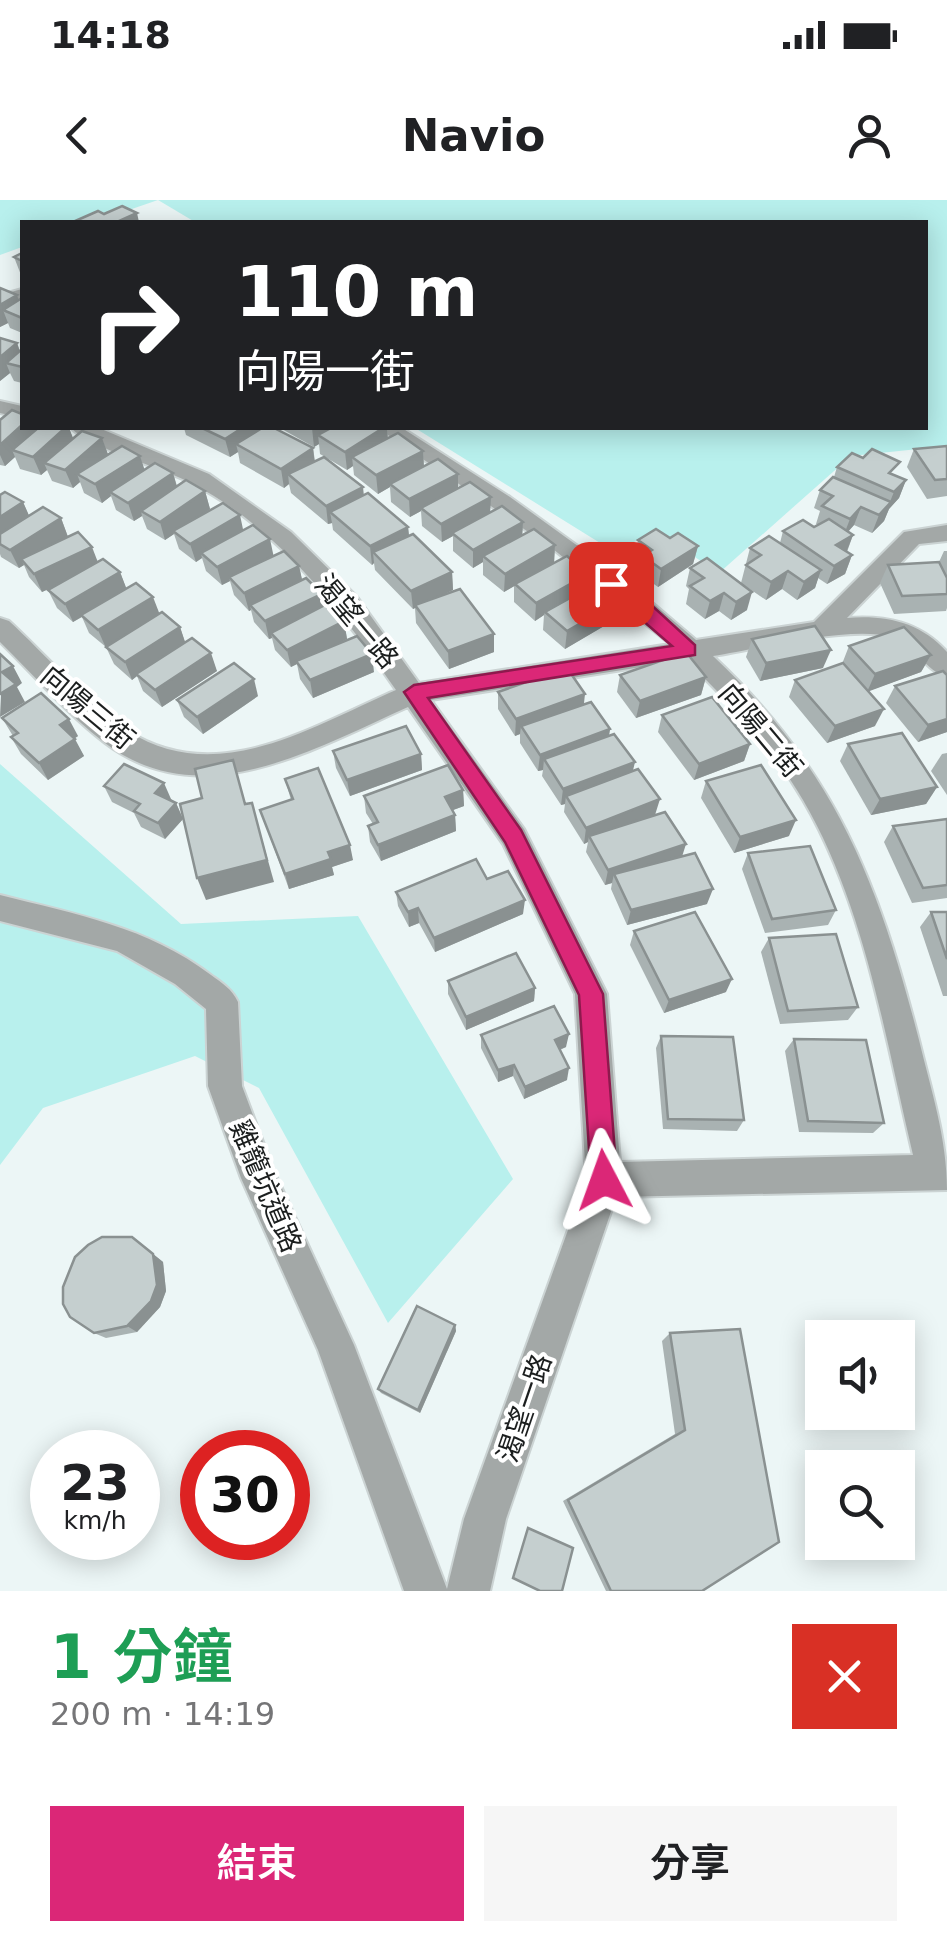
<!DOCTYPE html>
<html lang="zh-TW">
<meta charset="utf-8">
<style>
:root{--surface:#fff;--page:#f6f6f6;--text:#202124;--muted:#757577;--accent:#db2777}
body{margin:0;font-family:"DejaVu Sans","Noto Sans TC",sans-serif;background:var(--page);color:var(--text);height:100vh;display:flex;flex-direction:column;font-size:38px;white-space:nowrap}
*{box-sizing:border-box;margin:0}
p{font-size:32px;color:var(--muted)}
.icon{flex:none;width:55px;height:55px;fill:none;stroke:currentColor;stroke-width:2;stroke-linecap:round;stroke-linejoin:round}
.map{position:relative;height:1391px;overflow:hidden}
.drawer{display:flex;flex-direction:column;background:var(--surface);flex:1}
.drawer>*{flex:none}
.guide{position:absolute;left:20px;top:20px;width:908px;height:210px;border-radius:0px;box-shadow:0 5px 25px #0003;background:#202124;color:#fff;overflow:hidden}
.fabs{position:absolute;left:805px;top:1120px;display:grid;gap:20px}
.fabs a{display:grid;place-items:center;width:110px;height:110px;border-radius:0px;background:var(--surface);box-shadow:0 5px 25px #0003;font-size:50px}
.speed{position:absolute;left:30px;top:1230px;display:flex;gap:20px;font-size:50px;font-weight:700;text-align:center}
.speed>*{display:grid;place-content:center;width:130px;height:130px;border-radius:50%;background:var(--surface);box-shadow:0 5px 25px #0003;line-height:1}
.speed small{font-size:25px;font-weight:400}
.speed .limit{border:15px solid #d22;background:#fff;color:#111}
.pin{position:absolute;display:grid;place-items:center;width:85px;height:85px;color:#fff;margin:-42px;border-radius:20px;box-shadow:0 5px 15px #0006}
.me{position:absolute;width:110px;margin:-55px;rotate:356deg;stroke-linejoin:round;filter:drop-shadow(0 0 8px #0008)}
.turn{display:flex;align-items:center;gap:35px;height:210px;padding:0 50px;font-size:45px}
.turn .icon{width:130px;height:130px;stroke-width:2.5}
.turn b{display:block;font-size:70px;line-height:85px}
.round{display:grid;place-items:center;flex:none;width:105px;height:105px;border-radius:0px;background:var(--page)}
.overview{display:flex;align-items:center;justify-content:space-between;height:170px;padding:0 50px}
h1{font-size:60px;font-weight:600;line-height:75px;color:#1e9e55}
.button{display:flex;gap:20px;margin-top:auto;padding:20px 50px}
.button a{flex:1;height:115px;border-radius:0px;background:var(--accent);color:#fff;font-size:40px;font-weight:600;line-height:115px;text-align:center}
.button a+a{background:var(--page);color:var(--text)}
.status{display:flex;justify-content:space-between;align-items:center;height:70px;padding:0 50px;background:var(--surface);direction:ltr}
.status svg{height:28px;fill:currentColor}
header{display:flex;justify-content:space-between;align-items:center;height:130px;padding:0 50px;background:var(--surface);font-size:45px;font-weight:600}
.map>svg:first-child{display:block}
.green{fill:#b8f0ed}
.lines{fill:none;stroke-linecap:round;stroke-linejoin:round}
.minor-casing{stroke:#cbd3d3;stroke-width:4}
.minor{fill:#a3a8a7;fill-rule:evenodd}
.wall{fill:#a9b2b2}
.shaded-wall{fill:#8a9191}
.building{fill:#c5cfcf;stroke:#8a9191;stroke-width:2.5}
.route{fill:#db2777;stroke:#8e194d;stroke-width:2.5}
.labels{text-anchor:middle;stroke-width:8;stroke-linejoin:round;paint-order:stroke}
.street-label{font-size:28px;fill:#1b1e1e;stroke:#fff}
</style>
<div class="status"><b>14:18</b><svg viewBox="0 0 49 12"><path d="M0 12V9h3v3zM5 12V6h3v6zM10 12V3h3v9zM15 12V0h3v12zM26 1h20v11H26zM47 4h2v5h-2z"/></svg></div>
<header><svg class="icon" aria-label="back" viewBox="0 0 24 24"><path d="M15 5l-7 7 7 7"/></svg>Navio<svg class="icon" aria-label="person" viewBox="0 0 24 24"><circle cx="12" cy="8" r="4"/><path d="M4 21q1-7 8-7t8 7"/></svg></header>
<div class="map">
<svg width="947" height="1391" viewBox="0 0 947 1391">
<rect width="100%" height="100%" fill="#ecf6f6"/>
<g class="green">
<polygon points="0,0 947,0 947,246 851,256 719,373 657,332 613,351 415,228 925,228 925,22 195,22 158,0 94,22 22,22 22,47 0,55"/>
<polygon points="0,564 181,724 358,716 513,979 388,1123 259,888 195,856 43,908 0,965"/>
</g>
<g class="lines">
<defs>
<g id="minor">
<polygon points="22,89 22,101 0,107 0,95"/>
<polygon points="0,201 22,206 22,218 0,213"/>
<path d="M71 228H99L209 274 291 332 357 397 419 483 670 444 553 349 378 228H402L510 297 629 383 696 440 814 422 904 332 947 325V341L919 344 847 418C886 415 920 422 947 452V477C925 471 915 444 891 437 851 425 757 449 713 456 835 570 878 681 919 840 931 890 947 938 947 990L616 997 506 1319 490 1391H404L318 1150 241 978 208 886 206 809 175 784 117 751 0 721V695C75 714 148 727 211 775 222 783 232 789 238 802L242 886 274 971 354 1145 447 1389 464 1319 586 980 575 794 503 644 408 507C314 549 201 616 105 543 67 514 34 475 0 442V418L9 421C43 452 91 507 128 531 217 588 311 527 396 490 341 411 279 328 191 283 161 267 92 249 71 228ZM686 460C729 502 772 547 803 600 865 706 885 837 913 955L620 962 607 794 524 629 431 500Z"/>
</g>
</defs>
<use href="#minor" class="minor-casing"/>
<use href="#minor" class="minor"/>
</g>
<g class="wall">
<polygon points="22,53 22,76 21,75 14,57"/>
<polygon points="0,88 19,100 22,98 22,133 10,128 8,123 0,127"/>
<polygon points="0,138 17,143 20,151 22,149 22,183 14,181 10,173 0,181"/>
<polygon points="0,220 22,228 69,228 73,239 102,238 108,255 140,256 144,270 173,273 177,286 205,291 210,309 200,316 244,331 273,356 299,366 302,380 324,406 344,421 347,439 332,446 374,472 313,498 300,479 297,464 291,467 275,450 272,438 269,439 254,422 251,410 249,411 234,395 230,381 222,385 206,371 202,358 196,362 179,349 174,334 165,340 147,329 142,316 134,321 116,310 111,296 102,303 84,293 80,282 73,288 52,281 47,270 41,275 20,269 15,257 5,266 0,265"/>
<polygon points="184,228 257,228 258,230 313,248 315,261 408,327 409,336 452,372 453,390 435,398 494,434 494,452 449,469 416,423 415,408 413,409 375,370 374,363 372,365 333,330 332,323 328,324 291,293 289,284 284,288 240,263 238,252 230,257 186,235"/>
<polygon points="280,228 387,228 388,238 423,251 424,266 490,313 523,322 522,335 555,345 554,363 588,374 587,389 616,419 565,449 543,430 544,415 535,421 514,402 514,386 504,392 483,375 483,362 473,368 453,351 453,336 442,342 422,326 421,311 410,317 391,302 390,287 378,294 354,275 353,266 347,270 320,254 319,244 314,247"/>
<polygon points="947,246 947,296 927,299 907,267 914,249"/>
<polygon points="837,267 895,275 906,280 899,298 889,309 884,321 872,333 854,325 848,332 853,335 847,352 852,355 845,374 827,384 818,378 815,388 797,400 782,389 766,400 741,383 750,348 780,343 783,331 814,327 818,325 816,324 820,311 814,308 820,290 834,277"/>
<polygon points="0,294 23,302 29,316 61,318 68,337 98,362 120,372 126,388 159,414 180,427 185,442 217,471 162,507 143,491 137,476 132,480 114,464 106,447 89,433 82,417 73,422 57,408 48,390 61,383 42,392 29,377 24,365 19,368 1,357 0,354"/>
<polygon points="670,338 698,346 693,364 658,387 640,374 641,363 635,358 638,340"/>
<polygon points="944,351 947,351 947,408 946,411 894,414 880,383 888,365 939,362"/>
<polygon points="690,368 747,410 731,420 719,411 705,419 686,404 689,389 686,386"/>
<polygon points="752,439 823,468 760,481 746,457"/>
<polygon points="849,446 931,455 921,472 868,491 875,526 827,543 789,497 795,480 842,464"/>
<polygon points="620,475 706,477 701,495 636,518 617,492"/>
<polygon points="895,486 947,532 918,542 886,503"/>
<polygon points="498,492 584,504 610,529 609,536 633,571 656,615 682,656 707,704 627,725 611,689 612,683 605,685 586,652 588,642 584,644 564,612 565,604 561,605 542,576 543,570 538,571 520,543 520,534 515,536 498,509"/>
<polygon points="258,496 203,534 184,517 177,500"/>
<polygon points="662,515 750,544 744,561 694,580 658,532"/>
<polygon points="2,518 78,536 74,539 84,556 48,580 21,554 11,537 13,536"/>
<polygon points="848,544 937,587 926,604 871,615 840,561"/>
<polygon points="333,551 421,554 422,570 350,596 336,568"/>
<polygon points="947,553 947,595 931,571 942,554"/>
<polygon points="285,579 353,660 332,667 334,675 289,689 260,610 291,600"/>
<polygon points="706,581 789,636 734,653 701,598"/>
<polygon points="104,586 171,599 176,603 183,619 165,639 141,627 134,613 112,602"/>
<polygon points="463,590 464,606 453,610 455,615 456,631 381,661 370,642 368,626 373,624 366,613 364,596"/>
<polygon points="947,619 947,698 912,703 884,642 893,626"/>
<polygon points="748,653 836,710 828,725 765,733 742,669"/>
<polygon points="487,679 523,714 435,752 419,723 409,727 398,706 396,692"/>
<polygon points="931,712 947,712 947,796 943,796 920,727"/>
<polygon points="634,731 726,792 664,813 630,745"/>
<polygon points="769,738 858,807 848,820 780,824 761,752"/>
<polygon points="448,781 535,788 534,801 466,830 448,794"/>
<polygon points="481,835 566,847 560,850 567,880 524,899 513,876 498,882 481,848"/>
<polygon points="661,836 744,920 737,931 663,929 656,848"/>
<polygon points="794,839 884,923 873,933 799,932 785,851"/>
<polygon points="132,1037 163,1062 166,1091 160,1107 137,1132 106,1138 94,1133"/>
<polygon points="455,1125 456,1131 420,1213 381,1193 378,1189"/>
<polygon points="740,1129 702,1391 606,1391 563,1301 675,1234 662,1141 670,1133"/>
</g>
<g class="shaded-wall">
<polygon points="137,13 139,22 117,22"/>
<polygon points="17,95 22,110 3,110 8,123 0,127 0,105"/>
<polygon points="17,143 22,158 6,163 10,173 0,181 0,157"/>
<polygon points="22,225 22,228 37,228 12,250 15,257 5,266 0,255 0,245"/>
<polygon points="65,228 69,228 75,243 44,263 47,270 41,275 33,257"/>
<polygon points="242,228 257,228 259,237 236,244 238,252 230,257 225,239"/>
<polygon points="312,228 344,228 318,235 319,244 314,247"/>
<polygon points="383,228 387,228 388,244 352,257 353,266 347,270 345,252"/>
<polygon points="102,238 109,257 77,274 80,282 73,288 65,270"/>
<polygon points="313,248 315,266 288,274 289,284 284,288 281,269"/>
<polygon points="423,251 424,269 390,284 390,287 378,294 376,275"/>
<polygon points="140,256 146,274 110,292 111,296 102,303 95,284"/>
<polygon points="173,273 178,291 141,311 142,316 134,321 128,303"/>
<polygon points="458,274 458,292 421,308 421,311 410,317 409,299"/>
<polygon points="906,280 899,298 889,309 884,321 872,333 879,315 889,304 894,292"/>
<polygon points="363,287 365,306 330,312 332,323 328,324 326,306"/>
<polygon points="205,291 210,309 175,333 173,331 174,334 165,340 160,322"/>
<polygon points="491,297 490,316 452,333 453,336 442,342 441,324"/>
<polygon points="23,302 31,320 0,341 0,317"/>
<polygon points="861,307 854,325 843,337 850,319"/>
<polygon points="240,315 244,334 201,353 202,358 196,362 190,344"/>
<polygon points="61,318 68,337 21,359 24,365 19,368 10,350"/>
<polygon points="523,322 522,340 483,356 483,362 473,368 473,350"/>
<polygon points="408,327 410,345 373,352 374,363 372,365 370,346"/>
<polygon points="853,335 846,353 836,345"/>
<polygon points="270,339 274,358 229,377 230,381 222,385 217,367"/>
<polygon points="555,345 554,363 504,392 505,374"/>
<polygon points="698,346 693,364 658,387 661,369"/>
<polygon points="92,347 99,365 42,392 34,374"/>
<polygon points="852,355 845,374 827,384 834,366"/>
<polygon points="299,366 303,384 250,405 251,410 249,411 244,393"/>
<polygon points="821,370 815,388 797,400 804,382"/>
<polygon points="788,371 782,389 766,400 771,382"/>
<polygon points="120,372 127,390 73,422 65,404"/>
<polygon points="452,372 453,390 413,409 411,391"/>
<polygon points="588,374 586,392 545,412 544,415 535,421 536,403"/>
<polygon points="752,392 747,410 731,420 736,402"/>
<polygon points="724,393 719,411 705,419 710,401"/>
<polygon points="322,394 325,411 271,433 272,438 269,439 265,421"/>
<polygon points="153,397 160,415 106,448 98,430"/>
<polygon points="619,401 616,419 565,449 567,431"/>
<polygon points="344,421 347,439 291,467 287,450"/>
<polygon points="180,427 186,445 136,474 137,476 132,480 125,462"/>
<polygon points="494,434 494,452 449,469 448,451"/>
<polygon points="831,450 823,468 760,481 766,463"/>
<polygon points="211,453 217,471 162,507 155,490"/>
<polygon points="372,454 374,472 313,498 310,480"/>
<polygon points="931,455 921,472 867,492 875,474"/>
<polygon points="13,466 22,483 17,487 25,502 0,517 2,472"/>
<polygon points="706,477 701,495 636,518 640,501"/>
<polygon points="254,479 258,496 203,534 197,517"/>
<polygon points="585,494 583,512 521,526 520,534 515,536 516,519"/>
<polygon points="884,509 875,526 827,543 835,526"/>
<polygon points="69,519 78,536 69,542 60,525"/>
<polygon points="947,519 947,532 918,542 928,525"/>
<polygon points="610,529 607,546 544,559 543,570 538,571 540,555"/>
<polygon points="75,539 84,556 48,580 39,563"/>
<polygon points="750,544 744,561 694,580 699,564"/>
<polygon points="421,554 422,570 350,596 347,580"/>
<polygon points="635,562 631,579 566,596 565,604 561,605 563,589"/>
<polygon points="164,583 171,599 162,609 155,593"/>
<polygon points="937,587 926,604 871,615 880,599"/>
<polygon points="463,590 464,606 445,613 445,597"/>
<polygon points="660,599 655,615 589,636 588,642 584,644 586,628"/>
<polygon points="176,603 183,619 165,639 158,623"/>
<polygon points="252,603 274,682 206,700 197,678"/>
<polygon points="455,615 456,631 381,661 378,645"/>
<polygon points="796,620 789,636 734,653 740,637"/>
<polygon points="686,644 681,660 614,674 612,683 605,685 608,670"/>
<polygon points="350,645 353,660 332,667 334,675 289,689 285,674 328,652"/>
<polygon points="713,689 707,704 627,725 631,710"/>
<polygon points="525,700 523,714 435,752 434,738"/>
<polygon points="418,708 419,723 409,727 408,712"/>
<polygon points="732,779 726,792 664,813 669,800"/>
<polygon points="535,788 534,801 466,830 466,817"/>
<polygon points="569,834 566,847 553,852 555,840"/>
<polygon points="514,865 513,876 498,882 498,870"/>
<polygon points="569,868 567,880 524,899 525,887"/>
<polygon points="153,1054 163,1062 166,1091 160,1107 137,1132 127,1126"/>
<polygon points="455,1125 456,1131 420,1213 418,1210"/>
</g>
<g class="building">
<polygon points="122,6 137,13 117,22 73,22 98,11 104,14"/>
<polygon points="22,53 22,61 14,57"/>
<polygon points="0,88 17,95 0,105"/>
<polygon points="22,98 22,118 3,110"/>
<polygon points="0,138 17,143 0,157"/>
<polygon points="22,149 22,167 6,163"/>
<polygon points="12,210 22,214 22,225 0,245 0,220"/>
<polygon points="38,228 65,228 33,257 12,250"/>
<polygon points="202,228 242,228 225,239"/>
<polygon points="262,228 274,228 313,248 281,269 236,244"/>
<polygon points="331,228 383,228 345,252 318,235"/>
<polygon points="82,231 102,238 65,270 44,263"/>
<polygon points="398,233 423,251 376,275 352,257"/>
<polygon points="122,246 140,256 95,284 77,274"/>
<polygon points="947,246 947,279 935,280 914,249"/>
<polygon points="872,249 900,262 889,273 906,280 894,292 837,267 852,253 863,258"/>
<polygon points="324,257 363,287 326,306 288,274"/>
<polygon points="438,259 458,274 409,299 390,284"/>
<polygon points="155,263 173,273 128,303 110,292"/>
<polygon points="833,277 891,302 879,315 861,307 850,319 822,306 833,296 820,290"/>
<polygon points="186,280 205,291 160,322 141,311"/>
<polygon points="470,282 491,297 441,324 421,308"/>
<polygon points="5,292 23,302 0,317 0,295"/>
<polygon points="368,293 408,327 370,346 330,312"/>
<polygon points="223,303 240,315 190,344 173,331"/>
<polygon points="502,306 523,322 473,350 452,333"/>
<polygon points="43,307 61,318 10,350 0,344 0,334"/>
<polygon points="829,319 853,335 836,345 852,355 834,366 783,331 803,320 814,327"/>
<polygon points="253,325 270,339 217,367 201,353"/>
<polygon points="534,329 555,345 505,374 483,356"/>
<polygon points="656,329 670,338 678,333 698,346 661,369 643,356 652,350 638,340"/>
<polygon points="78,332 92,347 34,374 21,359"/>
<polygon points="413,334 452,372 411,391 373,352"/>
<polygon points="769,336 821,370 804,382 788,371 771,382 746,365 761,355 750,348"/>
<polygon points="284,351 299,366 244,393 229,377"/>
<polygon points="567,356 588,374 536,403 515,384"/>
<polygon points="707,358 752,392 736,402 724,393 710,401 690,386 704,378 690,368"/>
<polygon points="103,359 120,372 65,404 48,390"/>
<polygon points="939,362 947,378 947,394 902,396 888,365"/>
<polygon points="306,378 322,394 265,421 250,405"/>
<polygon points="136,383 153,397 98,430 81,415"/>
<polygon points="597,383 619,401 567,431 545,412"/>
<polygon points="460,389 494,434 448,451 415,405"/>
<polygon points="327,404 344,421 287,450 271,433"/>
<polygon points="162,412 180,427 125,462 106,447"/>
<polygon points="815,426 831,450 766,463 752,439"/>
<polygon points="904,427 931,455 875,474 849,446"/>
<polygon points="357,436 372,454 310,480 296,461"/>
<polygon points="192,438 211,453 155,490 136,474"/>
<polygon points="686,452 706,477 640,501 620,475"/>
<polygon points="0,454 13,466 2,472 16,484 0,494"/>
<polygon points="234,463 254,479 197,517 177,500"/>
<polygon points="843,463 884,509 835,526 795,480"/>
<polygon points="567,468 585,494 516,519 498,492"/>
<polygon points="943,471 947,475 947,519 928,525 895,486"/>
<polygon points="41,493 69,519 60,525 75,539 39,563 11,537 18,533 2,518"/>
<polygon points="712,497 750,544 699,564 662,515"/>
<polygon points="591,502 610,529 540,555 521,526"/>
<polygon points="406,526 421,554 347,580 333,551"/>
<polygon points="902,533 937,587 880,599 848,544"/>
<polygon points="614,534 635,562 563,589 544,559"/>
<polygon points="233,560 245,604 252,603 267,660 197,678 180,604 202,598 195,569"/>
<polygon points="124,564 164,583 155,593 176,603 158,623 134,611 140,604 104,586"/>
<polygon points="448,565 463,590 445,597 455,615 378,645 368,626 378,622 364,596"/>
<polygon points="761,565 796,620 740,637 706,581"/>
<polygon points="318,568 350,645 328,652 331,659 285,674 260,610 293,599 285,579"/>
<polygon points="638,569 660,599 586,628 566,596"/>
<polygon points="665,612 686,644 608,670 589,636"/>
<polygon points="947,619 947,685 923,688 893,626"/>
<polygon points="810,646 836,710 772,719 748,653"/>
<polygon points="695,653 713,689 631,710 614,674"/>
<polygon points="476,659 487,679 508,671 525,700 434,738 418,708 408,712 396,692"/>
<polygon points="695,712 732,779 669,800 634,731"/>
<polygon points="931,712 947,712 947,759"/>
<polygon points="836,734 858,807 788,811 769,738"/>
<polygon points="516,753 535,788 466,817 448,781"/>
<polygon points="554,806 569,834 555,840 569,868 525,887 514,865 498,870 481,835"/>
<polygon points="661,836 733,837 744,920 668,919"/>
<polygon points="794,839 866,840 884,923 808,921"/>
<polygon points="102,1037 132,1037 153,1054 157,1085 151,1101 127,1126 94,1133 70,1117 63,1104 63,1087 75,1057 88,1045"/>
<polygon points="417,1106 455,1125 418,1210 378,1189"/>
<polygon points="740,1129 779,1342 702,1391 611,1391 568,1300 685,1230 670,1133"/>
<polygon points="528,1328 573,1348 562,1391 540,1391 513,1378"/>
</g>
<polygon class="route" points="611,377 647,401 695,445 695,455 428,498 521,630 603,794 617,980 613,990 604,994 595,990 591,980 579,795 505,642 404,492 414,485 672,446 605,388 605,379"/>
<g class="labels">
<g class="street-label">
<text transform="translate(357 421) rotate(50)" y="10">渴望一路</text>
<text transform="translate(88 507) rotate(40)" y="10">向陽三街</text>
<text transform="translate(761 530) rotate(50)" y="10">向陽二街</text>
<text transform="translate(266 986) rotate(67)" y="10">雞籠坑道路</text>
<text transform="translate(524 1208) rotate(-71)" y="10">渴望一路</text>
</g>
</g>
</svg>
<div class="fabs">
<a><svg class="icon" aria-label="sound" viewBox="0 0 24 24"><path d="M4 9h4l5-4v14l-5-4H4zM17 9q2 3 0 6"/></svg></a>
<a><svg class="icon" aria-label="search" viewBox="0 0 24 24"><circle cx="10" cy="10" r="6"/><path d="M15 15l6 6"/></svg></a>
</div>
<div class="speed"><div>23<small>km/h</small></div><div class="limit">30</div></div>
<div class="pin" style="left:611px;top:384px;background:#d93025"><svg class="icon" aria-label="arrive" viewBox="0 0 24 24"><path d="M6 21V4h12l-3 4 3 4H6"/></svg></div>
<svg class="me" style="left:604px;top:980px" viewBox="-20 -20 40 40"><path d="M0-17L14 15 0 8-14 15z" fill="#db2777" stroke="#fff" stroke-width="4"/></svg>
<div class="guide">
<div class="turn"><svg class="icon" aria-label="right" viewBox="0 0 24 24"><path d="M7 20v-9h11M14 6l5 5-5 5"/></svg><div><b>110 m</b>向陽一街</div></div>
</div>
</div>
<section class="drawer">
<div class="overview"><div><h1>1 分鐘</h1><p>200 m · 14:19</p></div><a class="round" style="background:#d93025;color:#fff"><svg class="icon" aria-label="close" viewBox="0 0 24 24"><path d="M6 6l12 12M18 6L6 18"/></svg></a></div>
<div class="button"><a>結束</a><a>分享</a></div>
</section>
